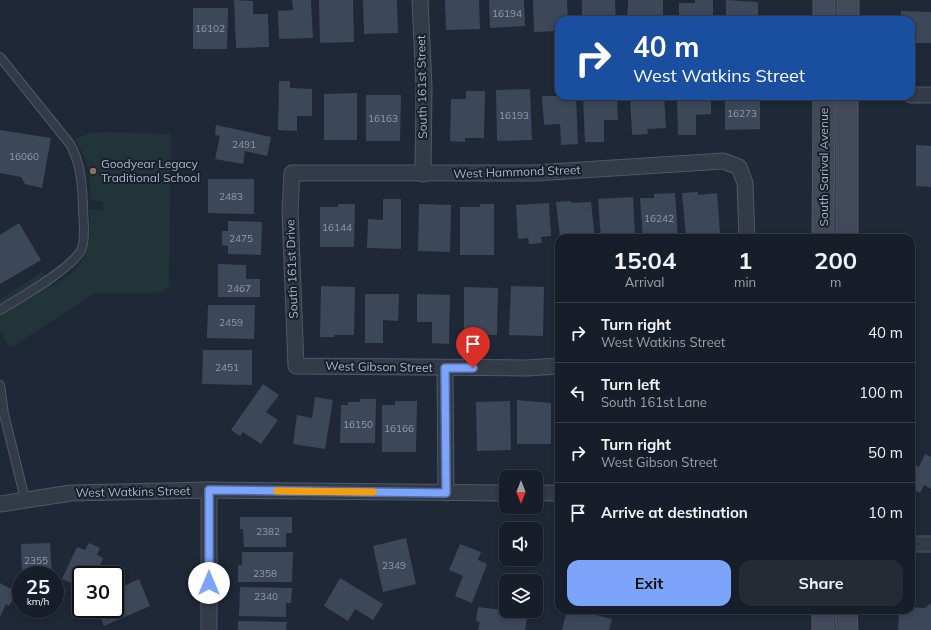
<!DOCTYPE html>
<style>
:root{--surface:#171e29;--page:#242b35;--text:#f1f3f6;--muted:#9ea2a8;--line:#363c46;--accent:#7ca4fa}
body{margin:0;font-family:Mulish,sans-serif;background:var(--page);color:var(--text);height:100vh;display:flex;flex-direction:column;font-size:15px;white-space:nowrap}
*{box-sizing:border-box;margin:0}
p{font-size:13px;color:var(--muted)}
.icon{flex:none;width:22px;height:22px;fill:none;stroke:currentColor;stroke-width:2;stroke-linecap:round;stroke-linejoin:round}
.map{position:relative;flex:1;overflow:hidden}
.details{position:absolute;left:555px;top:234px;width:360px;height:380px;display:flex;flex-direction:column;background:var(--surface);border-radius:12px;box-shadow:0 2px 6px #0003,0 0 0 1px var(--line)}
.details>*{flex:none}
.banner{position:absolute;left:555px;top:16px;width:360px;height:84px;border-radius:12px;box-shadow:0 2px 6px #0003,0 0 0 1px var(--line);background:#1a4fa0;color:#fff;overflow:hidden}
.needle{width:26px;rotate:180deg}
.fabs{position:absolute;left:499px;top:470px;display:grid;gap:8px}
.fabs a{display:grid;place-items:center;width:44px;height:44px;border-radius:8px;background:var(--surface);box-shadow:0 2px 6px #0003,0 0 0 1px var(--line);font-size:20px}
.speed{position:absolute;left:12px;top:566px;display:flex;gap:8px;font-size:20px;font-weight:700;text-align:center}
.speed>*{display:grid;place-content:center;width:52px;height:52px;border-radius:50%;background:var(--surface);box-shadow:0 2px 6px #0003,0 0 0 1px var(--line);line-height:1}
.speed small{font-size:10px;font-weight:400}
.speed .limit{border:2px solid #111;border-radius:6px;background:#fff;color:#111}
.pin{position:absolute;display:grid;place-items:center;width:34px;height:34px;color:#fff;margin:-41px -17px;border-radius:50% 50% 50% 0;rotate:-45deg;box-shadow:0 0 4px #0007}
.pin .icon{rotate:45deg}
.me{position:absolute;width:44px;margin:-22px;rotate:0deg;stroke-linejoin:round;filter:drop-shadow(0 0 3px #0008)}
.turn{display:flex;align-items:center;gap:14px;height:84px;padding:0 12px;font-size:18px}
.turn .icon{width:52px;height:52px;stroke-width:2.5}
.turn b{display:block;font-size:28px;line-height:34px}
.eta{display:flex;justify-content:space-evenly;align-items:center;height:68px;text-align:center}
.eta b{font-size:24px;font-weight:700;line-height:28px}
.cta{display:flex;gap:8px;margin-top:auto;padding:8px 12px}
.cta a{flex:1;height:46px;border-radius:12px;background:var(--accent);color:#111;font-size:16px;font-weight:700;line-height:46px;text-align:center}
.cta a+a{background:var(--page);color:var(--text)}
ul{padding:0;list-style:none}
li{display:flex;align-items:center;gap:12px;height:60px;padding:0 12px;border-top:1px solid var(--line)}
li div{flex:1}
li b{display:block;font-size:15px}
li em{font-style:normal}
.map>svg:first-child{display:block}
.green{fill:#213438}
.building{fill:#3d475a}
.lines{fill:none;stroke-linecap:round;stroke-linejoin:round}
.service-casing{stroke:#505766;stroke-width:10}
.minor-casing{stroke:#505766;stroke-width:17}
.secondary-casing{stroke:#505766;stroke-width:23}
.service{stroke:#333a48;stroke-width:8}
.minor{stroke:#333a48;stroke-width:15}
.secondary{stroke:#41495b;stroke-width:21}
.route-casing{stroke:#516ba2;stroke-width:10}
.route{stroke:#7ca4fa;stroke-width:7}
.slow{stroke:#f59e0b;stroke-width:7}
.education-dot{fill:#8d6e63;stroke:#181f2c;stroke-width:1.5}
.labels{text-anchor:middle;stroke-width:4;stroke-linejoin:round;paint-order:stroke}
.number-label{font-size:10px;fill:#9199aa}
.street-label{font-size:12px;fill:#adb4c5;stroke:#181f2c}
.poi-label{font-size:12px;fill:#adb4c5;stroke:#181f2c;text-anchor:start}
</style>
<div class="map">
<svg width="931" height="630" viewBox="0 0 931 630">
<rect width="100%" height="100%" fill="#1f2837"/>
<path class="green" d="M93 132 171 134 169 285 166 290 155 293H95L10 348 0 332V300L43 271 53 286C90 262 90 251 90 209L103 211V202L90 199C90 173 89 162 75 139Z"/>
<g class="building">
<polygon points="234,0 253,1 253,14 268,14 269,47 236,48"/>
<polygon points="292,0 311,0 313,38 279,39 278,11 293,10"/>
<polygon points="319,0 353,0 354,42 320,43"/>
<polygon points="363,0 397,0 398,33 364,34"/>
<polygon points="445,0 479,0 480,29 446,30"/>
<polygon points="489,0 524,0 525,26 490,28"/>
<polygon points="533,0 567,0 568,20 559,20 559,31 534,32"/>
<polygon points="582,0 615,0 616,20 582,20"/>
<polygon points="628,0 663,0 663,20 627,20"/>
<polygon points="695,0 713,0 713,20 679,20 679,3 695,3"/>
<polygon points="726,0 758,2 758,20 726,20"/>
<polygon points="193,8 228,8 227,49 193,49"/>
<polygon points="901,11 931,12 931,43 911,43 911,20 901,20"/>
<polygon points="279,81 290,81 290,88 312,89 312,116 297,116 297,131 278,130"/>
<polygon points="530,89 532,140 497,141 496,90"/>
<polygon points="466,91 485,91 484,138 465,138 465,142 450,141 451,99 466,99"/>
<polygon points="357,93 357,140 324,140 324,94"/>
<polygon points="366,95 401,95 400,141 366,141"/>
<polygon points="542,96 576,96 578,144 561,145 560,124 544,125"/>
<polygon points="583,96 617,96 618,120 604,120 604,142 585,142"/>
<polygon points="630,96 664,96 666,128 647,129 648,134 632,135"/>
<polygon points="677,96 711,96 711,114 696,115 696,135 678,135"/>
<polygon points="725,96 760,96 760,129 725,130"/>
<polygon points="216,125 271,137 267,156 245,151 243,164 215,159 220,136 215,135"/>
<polygon points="0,130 51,138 42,188 25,184 21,177 0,173"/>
<polygon points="916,145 931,146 931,187 916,186"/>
<polygon points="208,179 254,179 254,214 208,213"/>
<polygon points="698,192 698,195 717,193 720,233 686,236 682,193"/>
<polygon points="675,193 678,238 643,238 640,198 654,198 654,194"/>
<polygon points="633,197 635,238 601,238 598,199"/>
<polygon points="383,199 401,199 401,249 367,248 368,219 383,220"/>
<polygon points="571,201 571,203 591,202 595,238 560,238 556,202"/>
<polygon points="549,203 551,236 541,237 542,243 529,244 528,238 518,239 516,205"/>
<polygon points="338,204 355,204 354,247 320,247 320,207 338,207"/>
<polygon points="419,204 451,205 450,252 418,251"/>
<polygon points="480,204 494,204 494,255 460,255 460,207 480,207"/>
<polygon points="228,221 262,222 261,255 228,254 228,246 222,245 222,231 228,231"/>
<polygon points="19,223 41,260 0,284 0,235"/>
<polygon points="218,264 246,265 246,279 260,279 260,297 218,297"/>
<polygon points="321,286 355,287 354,335 334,335 334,337 320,337"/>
<polygon points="511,286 544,287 543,336 509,335"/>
<polygon points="464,287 498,288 497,335 484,335 484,338 464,338"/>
<polygon points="365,294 399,294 398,321 383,320 383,343 365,343"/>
<polygon points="417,294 450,295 449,344 432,343 432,322 417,322"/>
<polygon points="208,305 255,305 254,339 207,338"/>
<polygon points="203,350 252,350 252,385 202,384"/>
<polygon points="263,384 279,395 266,412 278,420 261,444 243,432 240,436 231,430"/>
<polygon points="315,397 333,400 325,449 293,444 297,415 312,418"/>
<polygon points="360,399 376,399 375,443 340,443 341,405 348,405 348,402 360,402"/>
<polygon points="517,400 551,403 551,444 517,444"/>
<polygon points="395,401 417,401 416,452 382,452 382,405 395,405"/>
<polygon points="510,401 511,450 477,451 476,402"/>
<polygon points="925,454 931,457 931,489 924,485 920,493 911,488 911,463 919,467"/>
<polygon points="240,517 292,517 292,533 286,533 286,547 244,547 243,529 240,529"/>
<polygon points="406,538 416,584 383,592 373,546"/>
<polygon points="50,543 52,575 22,575 21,544"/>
<polygon points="89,543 100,548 97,555 103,558 96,575 81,575 81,596 76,594 77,590 72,588 74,584 62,579 77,547 85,550"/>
<polygon points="460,544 481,552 478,560 487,564 472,603 455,596 463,576 449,570"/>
<polygon points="242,552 293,552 292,582 238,582 238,565 242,565"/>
<polygon points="340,578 383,604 373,620 355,609 348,621 324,606"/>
<polygon points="139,579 150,606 104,626 97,609 115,609 115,590"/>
<polygon points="0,583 17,592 9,606 6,604 0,617"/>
<polygon points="240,587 292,588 291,603 286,603 286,617 239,616"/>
<polygon points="931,603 931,630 898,630 899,610 911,610 911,607 925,608"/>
<polygon points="478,607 528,613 525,630 478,630 480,622 476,621"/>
<polygon points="567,610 575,610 612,619 609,630 562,630"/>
<polygon points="238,621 287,622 286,630 238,630"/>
</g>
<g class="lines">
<defs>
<g id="service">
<path d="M0 57 70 144C81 164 82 183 83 206 83 219 86 236 82 248 75 267 18 299 0 310"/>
<polyline points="0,385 4,414 25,499"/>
</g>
<g id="minor">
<polyline points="420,0 424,86 423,174"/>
<polyline points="911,95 931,95"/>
<polyline points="559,366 527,368 296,366 290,210 292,173 535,173 723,161 739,167 745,183 747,238"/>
<polyline points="445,368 446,493"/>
<polyline points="536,493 559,493"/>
<polyline points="0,504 71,493 209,490 506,493"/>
<polyline points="911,544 931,544"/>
<polyline points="209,630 209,490"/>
</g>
<g id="secondary">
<polyline points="824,0 824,20"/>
<polyline points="848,20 848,0"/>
<polyline points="847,96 847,238"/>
<polyline points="823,238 824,96"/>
<polyline points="823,610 823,630"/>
<polyline points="846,610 847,630"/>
</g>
</defs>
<use href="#service" class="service-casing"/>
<use href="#minor" class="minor-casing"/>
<use href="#secondary" class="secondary-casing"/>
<use href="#service" class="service"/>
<use href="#minor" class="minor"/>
<use href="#secondary" class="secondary"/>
</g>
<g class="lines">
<defs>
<polyline id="route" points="209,583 209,490 446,493 445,368 473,368"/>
</defs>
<use href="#route" class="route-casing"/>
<use href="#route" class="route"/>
<polyline class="slow" points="277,491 373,492"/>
</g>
<circle class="education-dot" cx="93" cy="171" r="4"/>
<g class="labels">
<g class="number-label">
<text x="507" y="17">16194</text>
<text x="210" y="32">16102</text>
<text x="742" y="117">16273</text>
<text x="514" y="119">16193</text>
<text x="383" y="122">16163</text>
<text x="244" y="148">2491</text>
<text x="24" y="160">16060</text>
<text x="231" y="200">2483</text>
<text x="659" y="222">16242</text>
<text x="337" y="231">16144</text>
<text x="241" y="242">2475</text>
<text x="239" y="292">2467</text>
<text x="231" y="326">2459</text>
<text x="227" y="371">2451</text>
<text x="358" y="428">16150</text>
<text x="399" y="432">16166</text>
<text x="268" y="535">2382</text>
<text x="36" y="564">2355</text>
<text x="394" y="569">2349</text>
<text x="265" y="577">2358</text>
<text x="266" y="600">2340</text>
</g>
<g class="street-label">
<text transform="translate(422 87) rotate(-91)" y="4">South 161st Street</text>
<text transform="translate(824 167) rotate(-90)" y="4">South Sarival Avenue</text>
<text transform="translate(517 172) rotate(-2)" y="4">West Hammond Street</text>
<text transform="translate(292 269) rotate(-92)" y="4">South 161st Drive</text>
<text transform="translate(379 367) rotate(1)" y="4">West Gibson Street</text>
<text transform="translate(133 492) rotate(-1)" y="4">West Watkins Street</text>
</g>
<g class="poi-label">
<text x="101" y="168">Goodyear Legacy<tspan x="101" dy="14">Traditional School</tspan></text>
</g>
</g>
</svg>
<div class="fabs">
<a><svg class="needle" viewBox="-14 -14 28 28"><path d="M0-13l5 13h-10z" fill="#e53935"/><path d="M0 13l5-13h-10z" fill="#9ea2a8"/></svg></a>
<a><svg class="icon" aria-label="sound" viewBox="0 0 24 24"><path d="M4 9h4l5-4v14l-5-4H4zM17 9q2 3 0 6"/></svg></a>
<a><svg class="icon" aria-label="layers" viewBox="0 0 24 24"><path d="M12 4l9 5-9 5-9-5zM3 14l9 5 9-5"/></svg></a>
</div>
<div class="speed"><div>25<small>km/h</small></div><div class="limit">30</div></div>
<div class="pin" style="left:473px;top:368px;background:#d93025"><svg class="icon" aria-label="arrive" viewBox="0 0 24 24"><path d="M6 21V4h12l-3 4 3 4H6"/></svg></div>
<svg class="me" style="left:209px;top:583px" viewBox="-20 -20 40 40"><circle r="19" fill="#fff"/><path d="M0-13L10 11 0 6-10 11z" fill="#7ca4fa"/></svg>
<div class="banner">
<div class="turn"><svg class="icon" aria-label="right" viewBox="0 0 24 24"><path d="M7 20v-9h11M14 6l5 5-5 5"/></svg><div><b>40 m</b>West Watkins Street</div></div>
</div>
<section class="details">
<div class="eta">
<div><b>15:04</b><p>Arrival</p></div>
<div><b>1</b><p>min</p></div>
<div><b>200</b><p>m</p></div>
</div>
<ul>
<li><svg class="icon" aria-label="right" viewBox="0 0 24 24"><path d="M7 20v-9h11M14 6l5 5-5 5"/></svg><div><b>Turn right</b><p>West Watkins Street</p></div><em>40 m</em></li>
<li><svg class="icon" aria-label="left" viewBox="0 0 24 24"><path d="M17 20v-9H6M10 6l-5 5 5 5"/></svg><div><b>Turn left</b><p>South 161st Lane</p></div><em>100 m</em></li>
<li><svg class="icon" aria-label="right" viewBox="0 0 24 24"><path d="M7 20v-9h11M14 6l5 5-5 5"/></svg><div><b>Turn right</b><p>West Gibson Street</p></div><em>50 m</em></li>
<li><svg class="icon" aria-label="arrive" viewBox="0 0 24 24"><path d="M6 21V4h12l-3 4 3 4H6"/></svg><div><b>Arrive at destination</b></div><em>10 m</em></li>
</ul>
<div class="cta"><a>Exit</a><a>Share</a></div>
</section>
</div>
